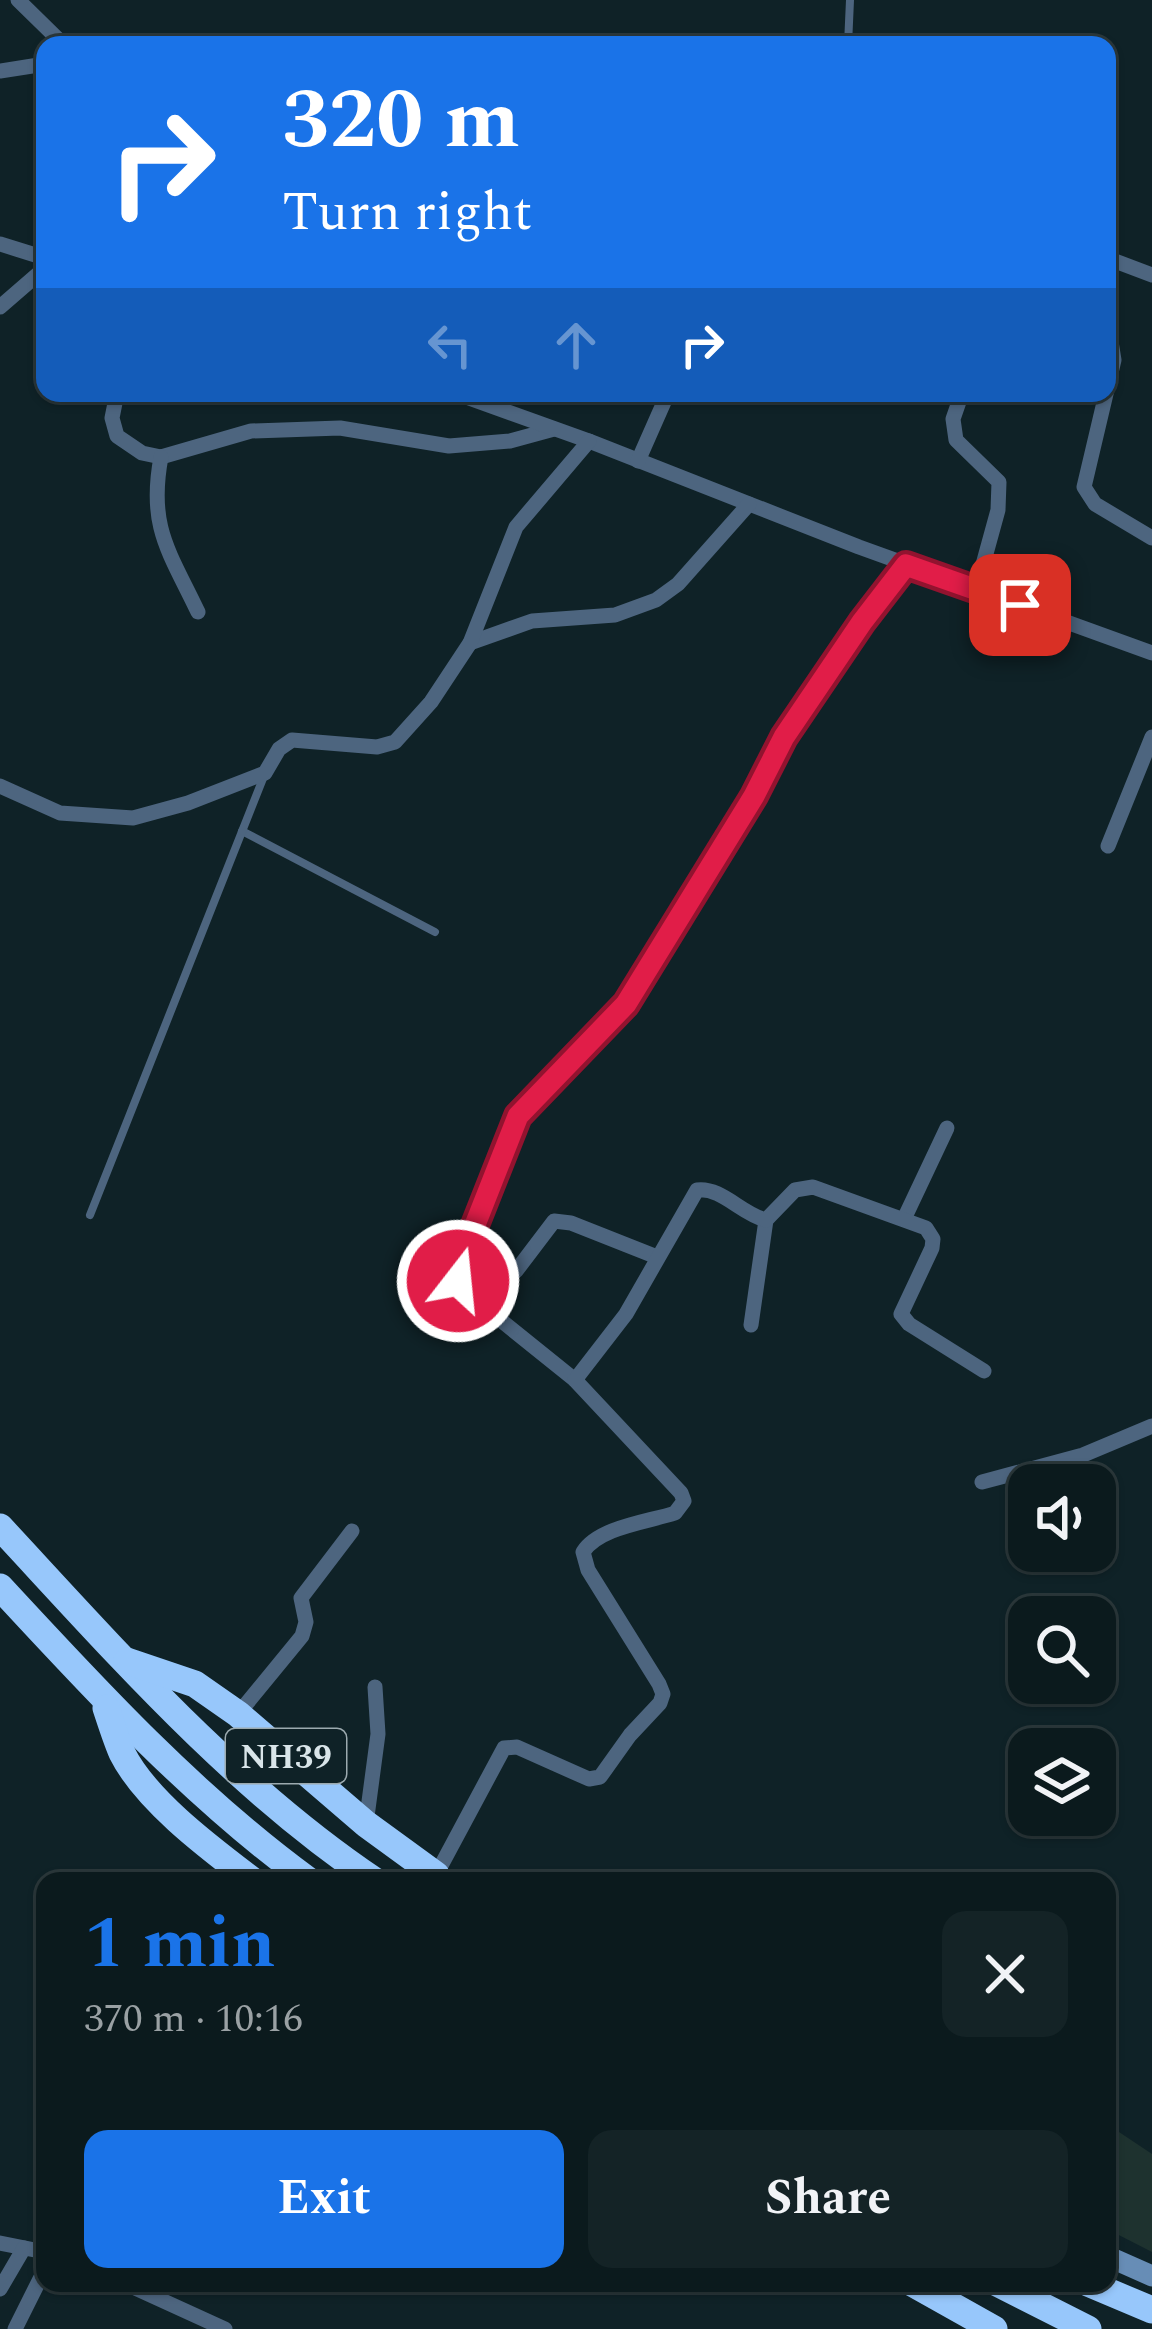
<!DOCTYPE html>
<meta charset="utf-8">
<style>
:root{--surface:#0b1a1d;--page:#142326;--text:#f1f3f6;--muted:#9aa1a4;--line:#2b383b;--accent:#1a73e8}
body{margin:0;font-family:Spectral,serif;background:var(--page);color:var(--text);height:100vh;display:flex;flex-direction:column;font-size:45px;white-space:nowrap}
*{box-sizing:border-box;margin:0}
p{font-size:39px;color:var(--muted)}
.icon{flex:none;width:66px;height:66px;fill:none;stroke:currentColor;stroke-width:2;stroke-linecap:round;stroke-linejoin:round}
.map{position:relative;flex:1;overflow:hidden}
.panel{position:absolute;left:36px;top:1872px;width:1080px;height:420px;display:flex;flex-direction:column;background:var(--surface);border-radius:24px;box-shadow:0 3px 9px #0004,0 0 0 3px var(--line)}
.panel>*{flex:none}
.hud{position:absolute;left:36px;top:36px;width:1080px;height:366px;border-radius:24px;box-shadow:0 3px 9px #0004,0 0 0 3px var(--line);background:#1a73e8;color:#fff;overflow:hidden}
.fabs{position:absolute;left:1008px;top:1464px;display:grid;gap:24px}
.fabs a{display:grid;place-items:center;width:108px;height:108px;border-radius:24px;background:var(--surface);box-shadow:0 3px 9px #0004,0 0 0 3px var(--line);font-size:60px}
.pin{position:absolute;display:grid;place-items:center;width:102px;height:102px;color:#fff;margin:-51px;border-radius:24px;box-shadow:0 6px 18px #0006}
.me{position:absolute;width:132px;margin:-66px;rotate:16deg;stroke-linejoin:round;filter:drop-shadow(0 0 9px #0008)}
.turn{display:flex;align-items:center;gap:42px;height:252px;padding:0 48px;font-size:54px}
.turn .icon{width:156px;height:156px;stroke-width:2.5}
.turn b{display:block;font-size:84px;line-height:102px}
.lanes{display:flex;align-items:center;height:114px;padding:0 48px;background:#0003;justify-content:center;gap:60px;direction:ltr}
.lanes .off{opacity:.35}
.round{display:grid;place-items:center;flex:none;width:126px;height:126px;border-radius:24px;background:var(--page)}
.overview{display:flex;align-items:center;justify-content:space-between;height:204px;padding:0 48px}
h1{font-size:72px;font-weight:700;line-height:90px;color:var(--accent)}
.button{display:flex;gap:24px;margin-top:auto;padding:24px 48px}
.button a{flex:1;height:138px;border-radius:24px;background:var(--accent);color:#fff;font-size:48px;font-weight:700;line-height:138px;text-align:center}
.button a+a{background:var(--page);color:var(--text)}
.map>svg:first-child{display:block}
.building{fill:#1e322f}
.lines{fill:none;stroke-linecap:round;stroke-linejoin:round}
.lane{stroke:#4d657f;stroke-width:8}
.street{stroke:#4d657f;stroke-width:15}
.secondary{stroke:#678db6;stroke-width:21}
.highway{stroke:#97c7fb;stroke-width:27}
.route-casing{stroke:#92132f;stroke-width:30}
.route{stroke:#e11d48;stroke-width:21}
.labels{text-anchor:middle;stroke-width:9;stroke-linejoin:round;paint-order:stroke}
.shield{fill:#0f2227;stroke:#9caaaf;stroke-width:3}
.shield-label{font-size:33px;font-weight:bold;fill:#d9e5e9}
</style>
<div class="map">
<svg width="1152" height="2329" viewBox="0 0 1152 2329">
<rect width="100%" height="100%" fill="#0f2227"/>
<polygon class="building" points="1107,2124 1152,2154 1152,2252 1107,2229"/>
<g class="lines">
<g class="lane">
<polyline points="848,45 850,0"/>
<polyline points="242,831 435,932"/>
<polyline points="90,1215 264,776"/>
</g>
<g class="street">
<polyline points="18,0 64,45"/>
<polyline points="0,71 45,64"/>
<polyline points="0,244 45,258"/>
<polyline points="1107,258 1152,275"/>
<polyline points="0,307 45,268"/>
<polyline points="1107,317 1114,360 1084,487 1095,504 1152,538"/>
<polyline points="117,393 112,418 117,436 142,453 161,457 251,431 340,428 449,446 510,441 554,429"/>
<polyline points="455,393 589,441 859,547 1152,653"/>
<polyline points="962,393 953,419 956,440 999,482 998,510 976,590"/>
<path d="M161 457C148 527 169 551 198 612"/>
<polyline points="638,461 668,393"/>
<polyline points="470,643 532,621 615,615 656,600 678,584 749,504"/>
<polyline points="0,786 60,813 133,818 188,803 265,773 279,749 292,740 377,747 395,742 431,702 470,643 516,527 589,441"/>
<polyline points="1108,846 1152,737"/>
<polyline points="904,1219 947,1128"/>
<polyline points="516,1271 554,1221 571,1223 657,1257"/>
<polyline points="751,1325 766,1220"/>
<polyline points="575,1380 467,1293 458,1281 458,1268 518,1116 626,1004 755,796 785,737 862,622 906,564"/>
<polyline points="982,1482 1083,1455 1152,1426"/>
<polyline points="238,1714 302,1636 306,1622 301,1598 352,1531"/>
<polyline points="366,1824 378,1734 375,1687"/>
<path d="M436 1875 504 1748 517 1747 589 1779 600 1777 630 1735 660 1703 663 1694 659 1684 588 1570 583 1552C599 1527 648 1522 675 1513L684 1501 681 1493 575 1380 626 1314 697 1190C722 1187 741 1214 766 1220L795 1190 813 1187 926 1228 933 1239 932 1248 901 1314 909 1324 984 1371"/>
<polyline points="0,2243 45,2252"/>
<polyline points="124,2283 225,2329"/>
<polyline points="0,2289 24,2248"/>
<polyline points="15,2329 45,2269"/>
</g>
<polyline class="secondary" points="1107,2256 1152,2276"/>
<g class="highway">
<path d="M0 1527C117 1653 232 1785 375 1881"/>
<path d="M0 1587C96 1691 194 1797 309 1881"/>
<polyline points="127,1661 195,1684 238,1714 366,1824 436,1875"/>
<path d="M106 1708C111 1723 116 1739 122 1753 146 1801 211 1849 253 1881"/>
<polyline points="912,2283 994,2329"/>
<polyline points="997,2283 1088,2329"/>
<polyline points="1088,2283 1152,2310"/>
</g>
</g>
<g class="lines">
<defs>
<polyline id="route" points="458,1281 458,1268 518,1116 626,1004 754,796 784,737 862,622 906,565 1020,605"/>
</defs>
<use href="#route" class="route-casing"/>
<use href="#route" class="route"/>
</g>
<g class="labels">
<rect class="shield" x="226" y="1729" width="120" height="54" rx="9"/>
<g class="shield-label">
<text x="286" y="1768">NH39</text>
</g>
</g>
</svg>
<div class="fabs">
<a><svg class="icon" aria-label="sound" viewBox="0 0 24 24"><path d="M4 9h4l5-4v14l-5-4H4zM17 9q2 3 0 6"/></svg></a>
<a><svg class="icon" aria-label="search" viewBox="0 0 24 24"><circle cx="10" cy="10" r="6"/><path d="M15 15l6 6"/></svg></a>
<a><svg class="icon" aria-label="layers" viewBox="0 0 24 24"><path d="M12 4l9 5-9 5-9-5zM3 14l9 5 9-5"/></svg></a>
</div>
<div class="pin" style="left:1020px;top:605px;background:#d93025"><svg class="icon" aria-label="arrive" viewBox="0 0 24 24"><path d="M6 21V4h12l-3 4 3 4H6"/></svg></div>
<svg class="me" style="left:458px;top:1281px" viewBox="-20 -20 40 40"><circle r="17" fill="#e11d48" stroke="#fff" stroke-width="3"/><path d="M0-11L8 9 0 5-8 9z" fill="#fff"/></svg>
<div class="hud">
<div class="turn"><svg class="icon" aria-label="right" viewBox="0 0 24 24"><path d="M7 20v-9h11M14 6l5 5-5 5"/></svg><div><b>320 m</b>Turn right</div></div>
<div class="lanes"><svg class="icon off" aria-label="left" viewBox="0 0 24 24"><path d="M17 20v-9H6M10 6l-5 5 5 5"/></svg><svg class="icon off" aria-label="ahead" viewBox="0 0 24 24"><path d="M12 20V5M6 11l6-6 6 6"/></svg><svg class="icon" aria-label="right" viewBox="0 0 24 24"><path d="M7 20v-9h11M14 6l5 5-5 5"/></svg></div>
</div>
<section class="panel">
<div class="overview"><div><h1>1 min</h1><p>370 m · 10:16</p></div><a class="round"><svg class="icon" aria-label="close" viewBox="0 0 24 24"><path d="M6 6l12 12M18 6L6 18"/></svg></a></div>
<div class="button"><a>Exit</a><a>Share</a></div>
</section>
</div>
